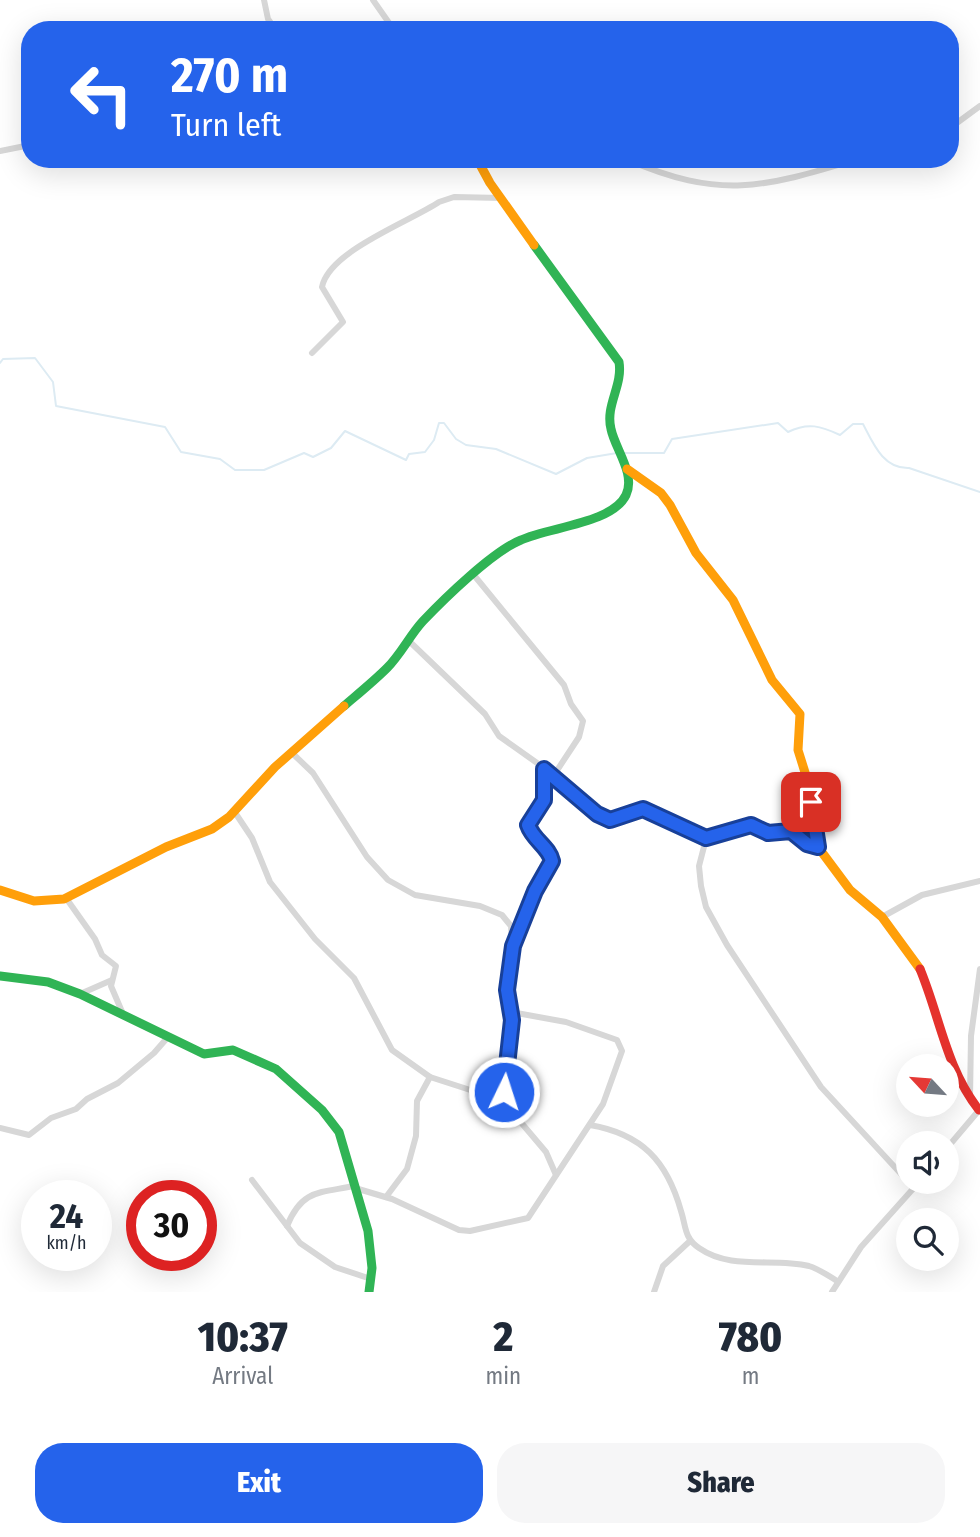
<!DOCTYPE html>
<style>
:root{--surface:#fff;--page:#f6f6f7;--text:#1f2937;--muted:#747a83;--accent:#2563eb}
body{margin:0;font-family:"Fira Sans Condensed",sans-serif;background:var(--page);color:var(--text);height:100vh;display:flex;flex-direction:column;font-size:26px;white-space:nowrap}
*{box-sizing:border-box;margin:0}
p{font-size:23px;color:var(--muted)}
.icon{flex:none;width:38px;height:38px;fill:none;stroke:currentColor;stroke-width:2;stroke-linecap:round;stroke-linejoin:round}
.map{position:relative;height:1292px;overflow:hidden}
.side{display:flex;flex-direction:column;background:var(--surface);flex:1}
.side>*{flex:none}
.hud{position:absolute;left:21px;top:21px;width:938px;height:147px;border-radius:28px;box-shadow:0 7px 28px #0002;background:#2563eb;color:#fff;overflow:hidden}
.needle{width:46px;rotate:296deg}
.controls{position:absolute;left:896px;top:1054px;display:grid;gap:14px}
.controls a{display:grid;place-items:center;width:63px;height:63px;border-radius:50%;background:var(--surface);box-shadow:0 7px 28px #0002;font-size:35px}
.speed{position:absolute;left:21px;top:1180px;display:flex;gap:14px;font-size:35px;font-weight:700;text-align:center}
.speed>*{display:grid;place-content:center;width:91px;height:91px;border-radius:50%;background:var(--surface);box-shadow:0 7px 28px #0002;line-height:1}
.speed small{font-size:18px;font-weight:400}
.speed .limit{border:10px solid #d22;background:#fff;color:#111}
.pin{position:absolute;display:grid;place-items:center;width:60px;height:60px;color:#fff;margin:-30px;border-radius:14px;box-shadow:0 4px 10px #0006}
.me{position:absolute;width:77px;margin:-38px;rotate:4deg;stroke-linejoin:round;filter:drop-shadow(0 0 5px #0008)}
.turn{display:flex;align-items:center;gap:24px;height:147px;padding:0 35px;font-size:32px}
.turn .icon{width:91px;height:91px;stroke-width:2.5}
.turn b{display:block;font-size:49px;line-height:60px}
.eta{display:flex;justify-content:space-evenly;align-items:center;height:119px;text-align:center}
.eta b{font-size:42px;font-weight:800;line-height:49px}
.primary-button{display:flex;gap:14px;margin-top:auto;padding:14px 35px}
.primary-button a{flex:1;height:80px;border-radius:28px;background:var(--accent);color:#fff;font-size:28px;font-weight:800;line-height:80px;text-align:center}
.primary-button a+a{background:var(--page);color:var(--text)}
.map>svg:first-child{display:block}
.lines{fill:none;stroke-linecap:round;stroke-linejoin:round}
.stream{stroke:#ddebf3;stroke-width:2}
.street{stroke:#d7d7d7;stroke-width:6}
.fast{stroke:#30b455;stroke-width:9}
.slow{stroke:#ff9f0a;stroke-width:9}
.jam{stroke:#e5322d;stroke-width:9}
.route-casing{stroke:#184099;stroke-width:18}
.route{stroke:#2563eb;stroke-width:12}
</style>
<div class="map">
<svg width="980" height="1292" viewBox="0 0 980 1292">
<rect width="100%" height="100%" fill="#fff"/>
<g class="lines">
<g class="stream">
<polyline points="0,363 3,359 35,358 53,382 56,406 165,427 181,452 220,459 235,470 264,470 304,453 313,457 331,448 345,431 406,460 409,454 425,452 434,440 439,423 444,423 456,439 466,445 496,449 556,474 587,458 617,453"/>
<path d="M623 453H664L672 439 778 423 788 432C808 422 821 426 840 435L853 424H863C873 443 883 469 909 468L980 492"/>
</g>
<g class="street">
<polyline points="264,0 268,19 276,30"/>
<polyline points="373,0 394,30"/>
<polyline points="950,128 980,106"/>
<polyline points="0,151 30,145"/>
<path d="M626 159C720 200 763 188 858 159"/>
<path d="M312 353 343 322 322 287C329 251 409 222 439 202L454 197 502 198"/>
<polyline points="473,574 564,685 571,704 583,721 579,737 554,775"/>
<polyline points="408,640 485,714 499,736 554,775 597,814 610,820 643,809 706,839 751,825 768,833 791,831 807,844 818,847"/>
<polyline points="291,752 313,773 367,857 388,880 415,895 480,906 502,915 511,926 513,956 507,990 511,1020 503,1103"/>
<polyline points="234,811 252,838 270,882 315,939 354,978 392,1050 430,1077 495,1098 507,1106 546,1152 556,1175"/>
<polyline points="706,839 699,866 701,886 706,907 727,945 821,1087 914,1188"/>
<polyline points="66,898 95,939 102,955 116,966 111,986 123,1014"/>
<polyline points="882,917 922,895 980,881"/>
<path d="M515 941 535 891 552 861C549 849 535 840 529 828L544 800 543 769"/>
<polyline points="80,994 112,980"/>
<polyline points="970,1098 971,1036 980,969"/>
<path d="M590 1125C642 1134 667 1161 681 1211 686 1226 684 1238 699 1248 732 1271 773 1257 809 1266 819 1269 829 1276 837 1281"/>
<polyline points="0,1128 29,1135 51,1118 76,1109 87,1099 118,1083 154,1053 168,1037"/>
<polyline points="947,1148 980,1109"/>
<polyline points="252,1180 300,1243 335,1267 371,1279"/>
<polyline points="355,1188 392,1199 459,1230 470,1231 528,1218 603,1104 622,1051 617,1040 566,1022 511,1012"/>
<polyline points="386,1197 407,1169 416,1136 417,1101 430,1077"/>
<path d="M287 1226C302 1189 320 1193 354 1186"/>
<polyline points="654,1292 663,1266 690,1241"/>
<polyline points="832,1292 861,1247 920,1181"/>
</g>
<g class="fast">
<path d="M344 706C358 694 374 681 387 668 401 654 410 635 423 621 444 599 493 551 521 540 548 527 612 524 626 495 636 474 615 449 611 429 605 405 623 386 619 362L534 245"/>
<polyline points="0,976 48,982 80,994 204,1054 233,1050 276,1069 322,1110 339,1132 368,1231 372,1268 369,1292"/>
</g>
<g class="slow">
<polyline points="477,159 490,183 534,245"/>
<polyline points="627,469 661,493 670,505 696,553 733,600 772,680 800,714 798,750 808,782 818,847 850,890 882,917 920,969"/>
<polyline points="0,890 34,901 64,899 166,847 212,829 229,817 275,767 344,706"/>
</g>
<path class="jam" d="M920 969C940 1017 946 1068 979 1110"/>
</g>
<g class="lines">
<defs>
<path id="route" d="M504 1092 512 1020 507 990 513 946 535 891 552 861C549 847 533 840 528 825L544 800V769L597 814 610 820 643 809 706 838 751 825 768 833 791 831 807 844 818 847 811 802"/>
</defs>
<use href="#route" class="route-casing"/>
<use href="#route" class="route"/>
</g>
</svg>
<div class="controls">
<a><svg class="needle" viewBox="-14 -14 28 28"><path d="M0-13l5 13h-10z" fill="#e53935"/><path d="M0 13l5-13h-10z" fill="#747a83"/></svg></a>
<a><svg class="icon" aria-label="sound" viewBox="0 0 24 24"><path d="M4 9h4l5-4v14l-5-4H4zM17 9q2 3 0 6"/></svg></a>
<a><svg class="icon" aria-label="search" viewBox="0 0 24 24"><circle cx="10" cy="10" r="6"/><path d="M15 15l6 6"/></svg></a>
</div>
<div class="speed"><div>24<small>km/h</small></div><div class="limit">30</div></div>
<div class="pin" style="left:811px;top:802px;background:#d93025"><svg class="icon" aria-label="arrive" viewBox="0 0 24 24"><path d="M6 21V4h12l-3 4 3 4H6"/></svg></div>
<svg class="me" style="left:504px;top:1092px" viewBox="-20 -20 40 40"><circle r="17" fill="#2563eb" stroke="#fff" stroke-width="3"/><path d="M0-11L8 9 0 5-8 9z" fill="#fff"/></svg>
<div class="hud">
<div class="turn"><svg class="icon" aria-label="left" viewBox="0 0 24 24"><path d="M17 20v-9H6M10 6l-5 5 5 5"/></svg><div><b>270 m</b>Turn left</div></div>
</div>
</div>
<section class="side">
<div class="eta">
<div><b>10:37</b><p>Arrival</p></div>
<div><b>2</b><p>min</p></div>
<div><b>780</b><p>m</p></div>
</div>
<div class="primary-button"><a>Exit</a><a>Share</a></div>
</section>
